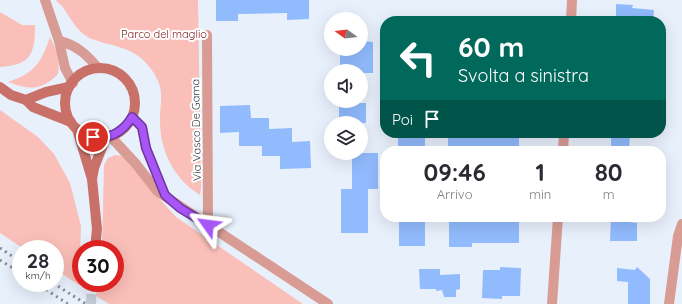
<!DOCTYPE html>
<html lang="it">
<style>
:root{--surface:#fff;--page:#f2f2f3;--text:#2b2b33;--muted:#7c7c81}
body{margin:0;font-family:Quicksand,sans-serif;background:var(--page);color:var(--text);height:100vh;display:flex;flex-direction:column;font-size:15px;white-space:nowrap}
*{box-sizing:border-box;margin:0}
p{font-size:13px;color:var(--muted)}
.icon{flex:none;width:22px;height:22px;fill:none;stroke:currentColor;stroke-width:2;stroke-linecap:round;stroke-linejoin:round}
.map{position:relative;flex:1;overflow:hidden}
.panel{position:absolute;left:380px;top:146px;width:286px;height:76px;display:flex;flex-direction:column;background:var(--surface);border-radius:16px;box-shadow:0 4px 16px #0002}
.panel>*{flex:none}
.hud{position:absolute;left:380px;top:16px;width:286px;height:122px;border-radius:16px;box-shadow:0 4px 16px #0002;background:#00695c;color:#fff;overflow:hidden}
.needle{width:26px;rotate:285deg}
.fabs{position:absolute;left:324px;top:12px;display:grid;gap:8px}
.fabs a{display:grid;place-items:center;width:44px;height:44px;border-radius:50%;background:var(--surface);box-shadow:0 4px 16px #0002;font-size:20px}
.speed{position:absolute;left:12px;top:240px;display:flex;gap:8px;font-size:20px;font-weight:700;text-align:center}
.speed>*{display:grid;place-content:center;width:52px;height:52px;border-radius:50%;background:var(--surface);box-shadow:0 4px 16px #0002;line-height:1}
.speed small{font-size:10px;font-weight:400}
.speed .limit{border:6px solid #d22;background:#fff;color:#111}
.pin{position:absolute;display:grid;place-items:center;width:34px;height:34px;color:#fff;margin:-17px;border:2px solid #fff;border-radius:50%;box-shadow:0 1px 4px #0007}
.me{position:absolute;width:44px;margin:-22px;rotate:301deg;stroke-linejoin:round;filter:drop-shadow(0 0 3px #0008)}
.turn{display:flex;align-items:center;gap:14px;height:84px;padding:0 12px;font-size:18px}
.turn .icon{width:52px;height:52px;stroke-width:2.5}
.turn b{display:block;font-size:28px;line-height:34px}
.then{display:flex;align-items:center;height:38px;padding:0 12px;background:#0003;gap:8px;font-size:15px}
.eta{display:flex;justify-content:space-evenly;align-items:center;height:68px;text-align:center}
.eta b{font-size:24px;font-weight:800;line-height:28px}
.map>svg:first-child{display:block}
.green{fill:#fabfb8}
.building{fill:#91bbfd}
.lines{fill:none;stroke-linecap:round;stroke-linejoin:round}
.secondary-tunnel{stroke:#c4ccd7;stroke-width:10;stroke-dasharray:10 5;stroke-linecap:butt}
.street{stroke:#d99c94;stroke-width:10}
.secondary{stroke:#c97168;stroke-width:10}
.rail{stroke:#858b95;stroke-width:3;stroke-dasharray:2 4;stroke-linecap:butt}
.route-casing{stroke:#6d37a1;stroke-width:10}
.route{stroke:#a855f7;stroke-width:7}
.labels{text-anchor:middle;stroke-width:4;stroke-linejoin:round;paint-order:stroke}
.park-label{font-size:11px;fill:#7e1a19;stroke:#fff}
.street-label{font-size:11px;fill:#363b43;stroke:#fff}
</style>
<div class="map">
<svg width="682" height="304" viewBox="0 0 682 304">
<rect width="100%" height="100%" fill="#e8f0fc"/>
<g class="green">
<path d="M56 0H198L201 188 200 195C174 179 160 151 160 121 160 98 166 90 151 69 135 47 118 48 95 40 78 35 72 20 62 6 60 4 58 3 56 0Z"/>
<path d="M0 12 22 25H35C35 54 31 65 0 67Z"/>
<path d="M50 37C57 50 60 59 58 74 41 91 30 90 8 82 35 73 41 63 50 37Z"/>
<polygon points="0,110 38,137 54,154 70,183 81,226 79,285 55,269 55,249 24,249 0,233"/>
<polygon points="115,155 122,156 131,160 154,193 176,217 303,304 109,304 96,296 98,283 115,283 115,249 102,249 104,165 108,158"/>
</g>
<g class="building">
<polygon points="216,0 309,0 309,19 287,20 287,13 238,14 238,21 216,21"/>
<polygon points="616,4 633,5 632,8 654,10 653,21 616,21"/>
<polygon points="361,41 373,42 373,73 361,73 361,71 340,71 340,49 361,49"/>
<rect x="339" y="103" width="27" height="20"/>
<polygon points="250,105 251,118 269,118 269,129 292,128 292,142 310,141 311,168 280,169 280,156 262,156 262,146 239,146 239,132 220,133 220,106"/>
<rect x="398" y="133" width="27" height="18"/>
<rect x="448" y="133" width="71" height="18"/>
<polygon points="611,133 630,133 629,151 611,151"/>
<polygon points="352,153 378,153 378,189 368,189 368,233 341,233 341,189 352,189"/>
<polygon points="401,217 425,217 425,246 399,246 399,222 401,222"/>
<polygon points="449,217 519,217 519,243 472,243 472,247 449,247"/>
<polygon points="611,217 629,217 629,222 637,223 637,241 610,241"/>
<polygon points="500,267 521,268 520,296 502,296 502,299 482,298 483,270 500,270"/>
<polygon points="637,267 650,279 650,304 628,304 628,282 617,281 617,268 635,270"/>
<polygon points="419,269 440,269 440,275 460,274 460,289 456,290 456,297 444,297 442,290 436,291 436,289 420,289"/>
</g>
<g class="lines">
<polyline class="secondary-tunnel" points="91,304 92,283"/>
<g class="street">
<polyline points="45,0 59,41 65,68 73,83"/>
<polyline points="571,21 572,0"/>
<polyline points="207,35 208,225"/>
<path d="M59 41C77 45 87 55 98 68"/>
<polyline points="132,117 142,127 146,148 165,195"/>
<polyline points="111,137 136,164 157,191 328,304"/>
<polyline points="563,151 564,133"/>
<polyline points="552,304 558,217"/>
<polyline points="669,304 678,236 682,224"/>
</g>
<g class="secondary">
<circle cx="100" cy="103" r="35"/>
<polyline points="0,87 11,95 26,100 46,92 69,87"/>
<polyline points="26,100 33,107 71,122"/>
<polyline points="77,129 92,179 97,229 95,249"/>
<polyline points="92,179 94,168 106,137"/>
</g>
<g class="rail">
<polyline points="0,248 21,262"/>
<polyline points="0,260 21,273"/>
<polyline points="36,283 68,304"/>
<polyline points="53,283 86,304"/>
</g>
</g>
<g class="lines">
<defs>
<path id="route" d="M93 137C110 139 123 132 132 117L142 127 146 148 165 195 180 208 208 225"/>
</defs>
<use href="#route" class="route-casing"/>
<use href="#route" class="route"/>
</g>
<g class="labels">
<g class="park-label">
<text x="164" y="38">Parco del maglio</text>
</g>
<g class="street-label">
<text transform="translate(196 130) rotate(-91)" y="4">Via Vasco De Gama</text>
</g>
</g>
</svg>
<div class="fabs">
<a><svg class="needle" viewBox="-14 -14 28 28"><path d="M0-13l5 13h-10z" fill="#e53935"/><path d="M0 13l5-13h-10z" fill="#7c7c81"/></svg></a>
<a><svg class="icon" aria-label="sound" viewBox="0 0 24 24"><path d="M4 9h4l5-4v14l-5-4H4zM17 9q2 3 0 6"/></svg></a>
<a><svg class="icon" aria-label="layers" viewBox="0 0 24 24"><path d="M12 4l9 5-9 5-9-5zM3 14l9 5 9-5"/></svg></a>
</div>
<div class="speed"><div>28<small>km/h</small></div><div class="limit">30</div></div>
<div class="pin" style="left:93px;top:137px;background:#d93025"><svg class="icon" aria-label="arrive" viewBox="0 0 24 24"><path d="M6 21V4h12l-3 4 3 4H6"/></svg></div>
<svg class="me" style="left:208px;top:225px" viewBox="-20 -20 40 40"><path d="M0-17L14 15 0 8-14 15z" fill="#a855f7" stroke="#fff" stroke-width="4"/></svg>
<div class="hud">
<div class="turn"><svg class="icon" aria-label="left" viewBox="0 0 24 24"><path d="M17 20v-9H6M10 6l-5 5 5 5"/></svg><div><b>60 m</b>Svolta a sinistra</div></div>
<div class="then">Poi<svg class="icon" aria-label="arrive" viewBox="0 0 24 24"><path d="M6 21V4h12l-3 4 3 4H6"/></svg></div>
</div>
<section class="panel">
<div class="eta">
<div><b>09:46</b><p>Arrivo</p></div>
<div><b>1</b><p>min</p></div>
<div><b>80</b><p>m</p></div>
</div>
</section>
</div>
